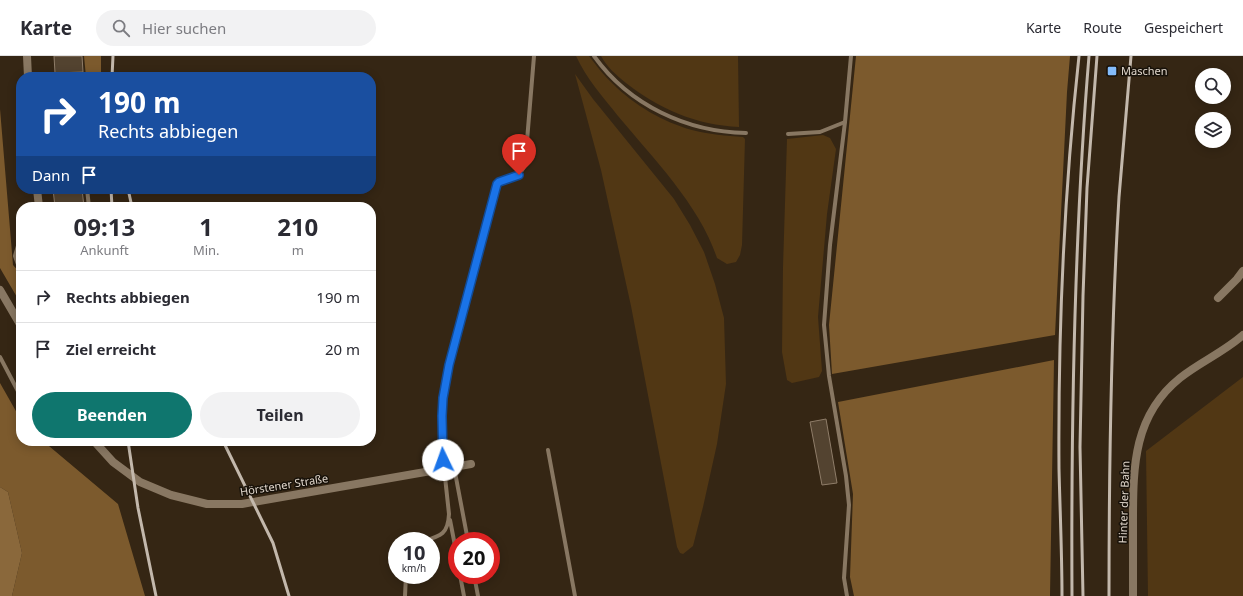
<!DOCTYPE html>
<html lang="de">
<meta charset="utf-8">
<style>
:root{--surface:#fff;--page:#f2f2f3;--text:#2b2b33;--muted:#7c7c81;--line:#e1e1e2;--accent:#0f766e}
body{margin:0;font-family:"Noto Sans",sans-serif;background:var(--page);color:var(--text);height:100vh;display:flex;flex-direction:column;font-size:15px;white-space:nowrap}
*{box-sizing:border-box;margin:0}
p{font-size:13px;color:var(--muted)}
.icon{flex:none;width:22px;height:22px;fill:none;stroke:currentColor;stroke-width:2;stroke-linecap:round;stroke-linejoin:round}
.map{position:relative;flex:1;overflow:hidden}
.drawer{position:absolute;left:16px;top:146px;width:360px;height:244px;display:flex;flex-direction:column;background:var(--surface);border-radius:16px;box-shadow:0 2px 10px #0003}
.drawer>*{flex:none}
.guide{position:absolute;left:16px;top:16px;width:360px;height:122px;border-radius:16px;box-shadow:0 2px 10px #0003;background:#1a4fa0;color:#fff;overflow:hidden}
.buttons{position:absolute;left:1195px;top:12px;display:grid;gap:8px}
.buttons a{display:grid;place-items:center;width:36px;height:36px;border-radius:50%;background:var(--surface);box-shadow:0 2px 10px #0003;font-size:20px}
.speed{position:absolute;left:388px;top:476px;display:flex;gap:8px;font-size:20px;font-weight:700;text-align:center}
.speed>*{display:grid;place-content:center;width:52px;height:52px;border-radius:50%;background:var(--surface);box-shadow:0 2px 10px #0003;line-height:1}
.speed small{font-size:10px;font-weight:400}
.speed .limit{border:6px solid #d22;background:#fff;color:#111}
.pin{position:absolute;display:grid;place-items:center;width:34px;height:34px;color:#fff;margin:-41px -17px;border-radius:50% 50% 50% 0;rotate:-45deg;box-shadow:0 0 4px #0007}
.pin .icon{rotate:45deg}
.me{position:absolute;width:44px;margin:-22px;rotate:357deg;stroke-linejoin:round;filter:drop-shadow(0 0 3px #0008)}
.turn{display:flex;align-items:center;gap:14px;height:84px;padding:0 16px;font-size:18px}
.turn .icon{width:52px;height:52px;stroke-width:2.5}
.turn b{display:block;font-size:28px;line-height:34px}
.then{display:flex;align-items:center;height:38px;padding:0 16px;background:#0003;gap:8px;font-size:15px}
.eta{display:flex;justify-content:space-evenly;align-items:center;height:68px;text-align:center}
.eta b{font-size:24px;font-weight:700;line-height:28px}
.primary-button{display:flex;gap:8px;margin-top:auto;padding:8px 16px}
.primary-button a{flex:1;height:46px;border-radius:24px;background:var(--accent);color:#fff;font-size:16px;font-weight:700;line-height:46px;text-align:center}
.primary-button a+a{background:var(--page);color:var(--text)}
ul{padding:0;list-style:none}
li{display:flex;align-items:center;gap:12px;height:52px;padding:0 16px;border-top:1px solid var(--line)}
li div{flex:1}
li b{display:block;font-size:15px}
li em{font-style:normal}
header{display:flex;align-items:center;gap:24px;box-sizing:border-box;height:56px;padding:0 20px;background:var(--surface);border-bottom:1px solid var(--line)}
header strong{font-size:19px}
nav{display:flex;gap:22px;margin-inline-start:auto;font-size:14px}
.search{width:280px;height:36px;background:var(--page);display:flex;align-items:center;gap:10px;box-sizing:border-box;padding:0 14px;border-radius:22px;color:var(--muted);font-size:15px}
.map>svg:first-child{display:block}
.green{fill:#513714}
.forest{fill:#7c5a2d}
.water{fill:#8a683b}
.building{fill:#534330;stroke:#8f7d69}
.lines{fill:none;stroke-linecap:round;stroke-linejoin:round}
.service{stroke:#887762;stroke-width:4}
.minor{stroke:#887762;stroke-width:8}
.rail{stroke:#c3b8ac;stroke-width:3}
.route-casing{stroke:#114b97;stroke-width:10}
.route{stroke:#1a73e8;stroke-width:7}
.poi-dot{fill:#84bcfb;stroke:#171109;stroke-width:1.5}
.labels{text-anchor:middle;stroke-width:3;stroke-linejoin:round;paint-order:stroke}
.poi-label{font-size:11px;fill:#e0d6cb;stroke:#171109;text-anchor:start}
.street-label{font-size:11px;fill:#e0d6cb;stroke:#171109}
</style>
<header>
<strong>Karte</strong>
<div class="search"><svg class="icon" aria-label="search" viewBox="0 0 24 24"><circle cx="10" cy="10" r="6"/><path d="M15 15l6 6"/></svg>Hier suchen</div>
<nav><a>Karte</a><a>Route</a><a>Gespeichert</a></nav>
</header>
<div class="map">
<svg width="1243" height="540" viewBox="0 0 1243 540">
<rect width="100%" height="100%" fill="#352614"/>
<g class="green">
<path d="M576 0H589C596 9 604 20 613 28 634 49 663 66 692 74 708 78 727 80 743 81L745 83 742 189 740 199 736 206 727 208 717 202C700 150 653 102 618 60 603 41 586 22 576 0Z"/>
<path d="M601 0H738L739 71C696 69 659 53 626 27 616 19 607 11 601 0Z"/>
<polygon points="575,18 593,43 674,143 690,169 704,196 715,228 724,262 726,328 717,388 703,451 693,490 683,498 680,497 677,491 631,250 601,114"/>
<polygon points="823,79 830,82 836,93 827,158 818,261 822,315 819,321 792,327 787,324 782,296 783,211 787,83"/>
<polygon points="1243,321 1243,540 1148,540 1146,395"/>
</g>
<g class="forest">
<polygon points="84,0 101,0 101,21 86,21"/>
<polygon points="856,0 1070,0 1067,36 1055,279 832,318 829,269"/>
<polygon points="0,53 13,209 21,218 21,248 0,212"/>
<polygon points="1054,304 1050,540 854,540 850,521 853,438 838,346"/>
<polygon points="0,327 21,364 21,385 43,385 118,448 145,540 12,540 22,497 8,436 0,431"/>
</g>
<polygon class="water" points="0,431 8,436 22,497 12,540 0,540"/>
<g class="building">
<polygon points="54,0 82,0 83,16 55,17"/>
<polygon points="53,133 82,133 84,151 55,151"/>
<polygon points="826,363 837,427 822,429 810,366"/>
</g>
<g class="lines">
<g class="service">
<path d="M594 0C629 49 687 76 746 77"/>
<polyline points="788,78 820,76 845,66"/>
<polyline points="87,133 89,151"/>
<polyline points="0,301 21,341"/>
<polyline points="548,394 575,540"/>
<polyline points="454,411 468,485"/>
<polyline points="450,464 457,500"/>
<path d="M424 485C441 480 448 478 449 458L442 393 443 342 453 291 496 130C503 118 517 127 525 109L534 0"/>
<polyline points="460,519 464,540"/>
<polyline points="474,519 478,540"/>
<polyline points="405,540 406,519"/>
<polyline points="847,540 844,522 849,449 846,420 829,320 824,269 830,189 845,66 851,0"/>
</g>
<g class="minor">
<polyline points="27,0 28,21"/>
<polyline points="37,133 39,151"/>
<polyline points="21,187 17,200 21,211"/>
<polyline points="0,234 21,270"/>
<polyline points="1218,242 1237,223 1243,215"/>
<polyline points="94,385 113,406 140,426 171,439 207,448 242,448 471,408"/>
<path d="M1133 540C1133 515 1133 489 1133 464 1133 409 1134 359 1180 322 1200 306 1224 296 1243 279"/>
</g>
<g class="rail">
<polyline points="112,21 113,0"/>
<polyline points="111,133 112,151"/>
<polyline points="128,133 132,151"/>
<polyline points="128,385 138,452 156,540"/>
<polyline points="223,385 273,487 289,540"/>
<path d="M1062 540C1062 498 1060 455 1059 413 1058 275 1064 137 1079 0"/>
<path d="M1072 540C1071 360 1074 180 1089 0"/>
<polyline points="1083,540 1080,391 1083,240 1087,132 1097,0"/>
<path d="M1109 540C1109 407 1111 274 1119 141 1123 94 1127 47 1131 0"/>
</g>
</g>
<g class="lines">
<defs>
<polyline id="route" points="443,404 442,360 443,342 449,309 497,128 499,126 519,119"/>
</defs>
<use href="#route" class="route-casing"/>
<use href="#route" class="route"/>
</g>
<rect class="poi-dot" x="1107" y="10" width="10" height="10" rx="2"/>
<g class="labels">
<g class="poi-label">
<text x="1121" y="19">Maschen</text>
</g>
<g class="street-label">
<text transform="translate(284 429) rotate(-9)" y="4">Hörstener Straße</text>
<text transform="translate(1124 446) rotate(-88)" y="4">Hinter der Bahn</text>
</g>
</g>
</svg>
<div class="buttons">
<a><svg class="icon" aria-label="search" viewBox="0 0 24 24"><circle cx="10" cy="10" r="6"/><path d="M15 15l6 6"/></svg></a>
<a><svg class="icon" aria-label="layers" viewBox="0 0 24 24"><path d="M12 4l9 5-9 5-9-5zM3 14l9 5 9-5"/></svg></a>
</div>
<div class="speed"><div>10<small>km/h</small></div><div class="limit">20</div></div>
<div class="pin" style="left:519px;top:119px;background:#d93025"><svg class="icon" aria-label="arrive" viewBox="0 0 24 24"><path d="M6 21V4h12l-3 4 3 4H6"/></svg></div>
<svg class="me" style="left:443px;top:404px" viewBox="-20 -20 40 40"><circle r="19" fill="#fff"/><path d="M0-13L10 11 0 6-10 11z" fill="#1a73e8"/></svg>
<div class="guide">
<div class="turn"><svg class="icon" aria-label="right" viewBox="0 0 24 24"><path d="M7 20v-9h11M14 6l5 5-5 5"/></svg><div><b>190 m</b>Rechts abbiegen</div></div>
<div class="then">Dann<svg class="icon" aria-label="arrive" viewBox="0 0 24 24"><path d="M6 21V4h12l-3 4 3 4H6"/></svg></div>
</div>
<section class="drawer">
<div class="eta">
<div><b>09:13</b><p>Ankunft</p></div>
<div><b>1</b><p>Min.</p></div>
<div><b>210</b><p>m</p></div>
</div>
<ul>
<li><svg class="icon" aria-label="right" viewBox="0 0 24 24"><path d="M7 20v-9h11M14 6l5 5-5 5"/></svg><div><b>Rechts abbiegen</b></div><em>190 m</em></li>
<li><svg class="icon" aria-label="arrive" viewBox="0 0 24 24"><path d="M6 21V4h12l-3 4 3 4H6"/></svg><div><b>Ziel erreicht</b></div><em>20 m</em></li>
</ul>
<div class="primary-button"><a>Beenden</a><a>Teilen</a></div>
</section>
</div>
